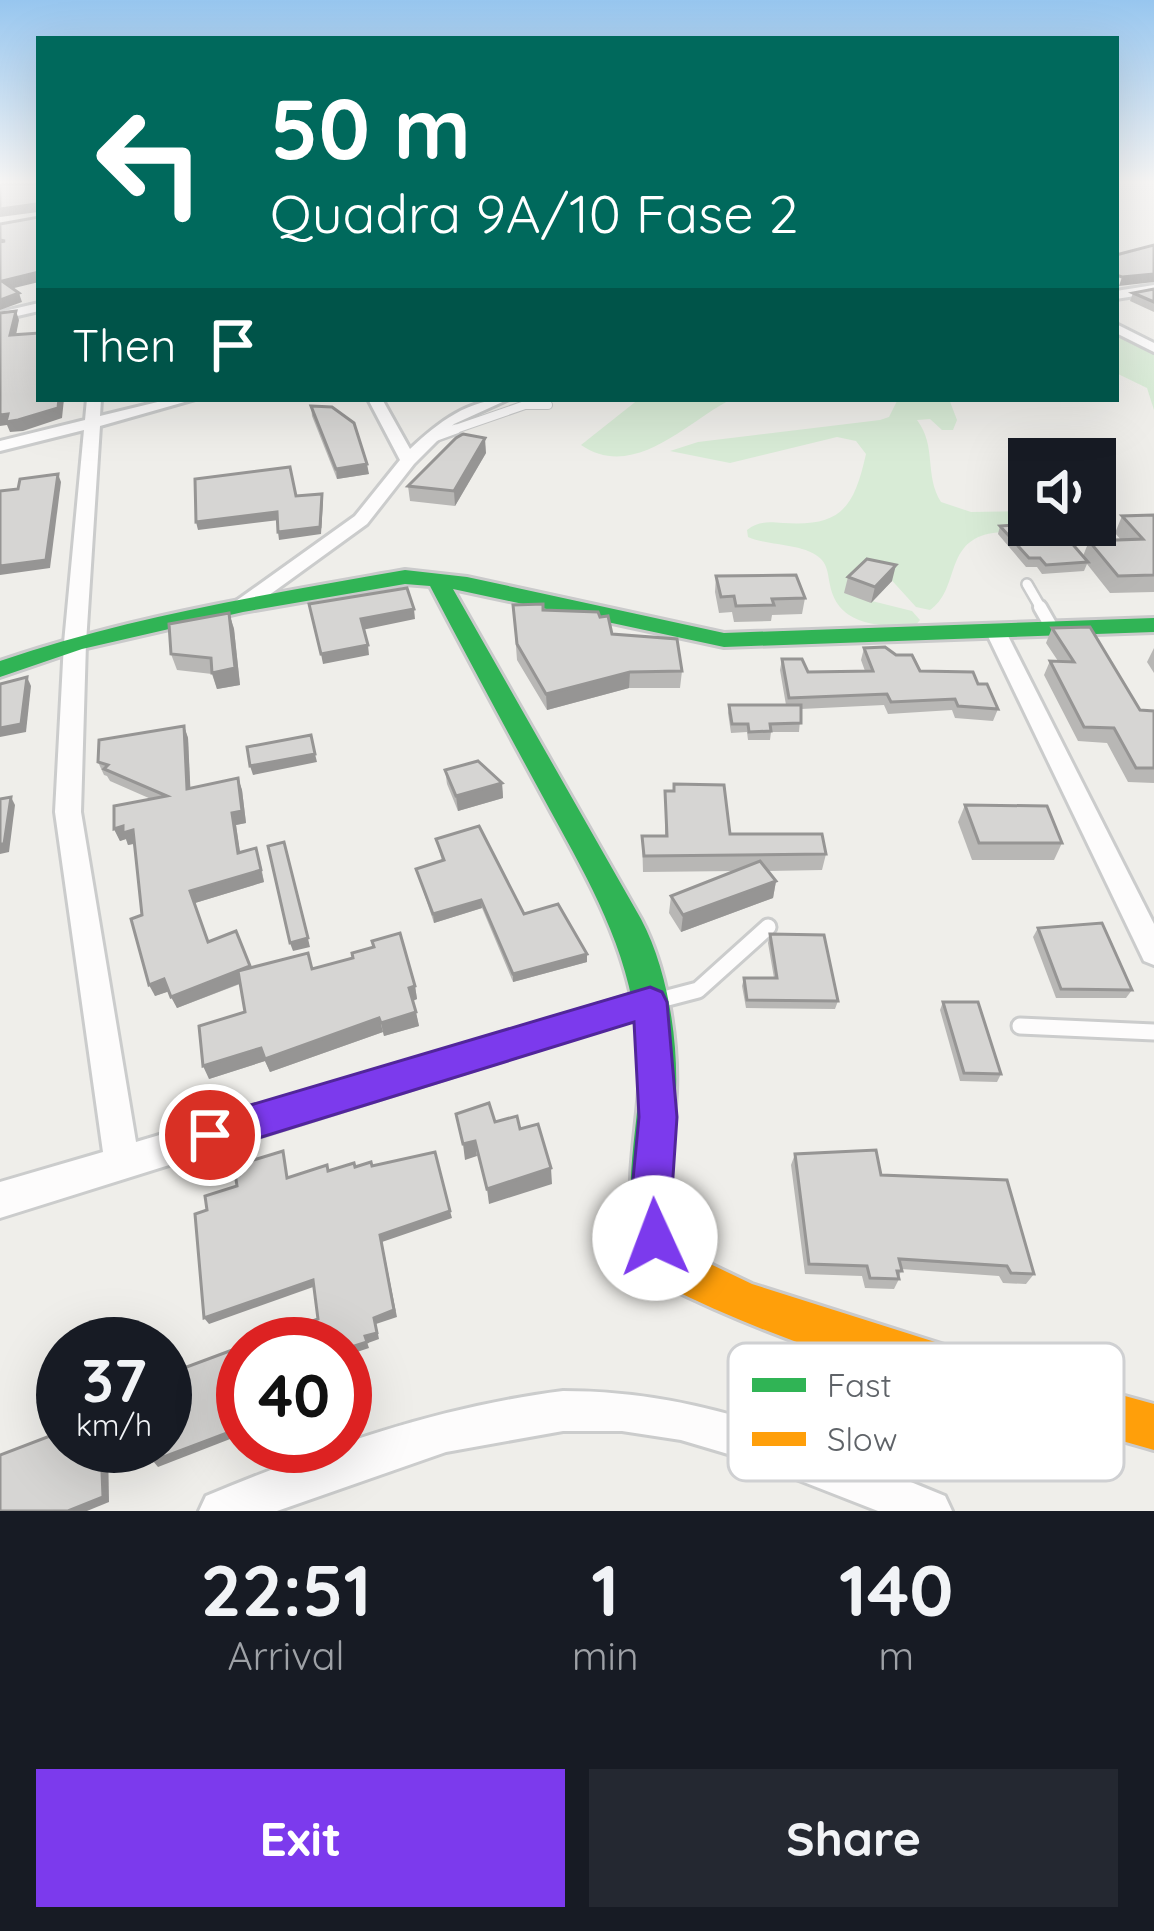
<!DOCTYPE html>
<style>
:root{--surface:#171b24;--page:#242831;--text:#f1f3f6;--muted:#9ea1a6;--accent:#7c3aed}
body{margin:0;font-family:Quicksand,sans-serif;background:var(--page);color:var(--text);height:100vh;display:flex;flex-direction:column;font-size:45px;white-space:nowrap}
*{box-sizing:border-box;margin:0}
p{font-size:39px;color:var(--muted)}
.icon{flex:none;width:66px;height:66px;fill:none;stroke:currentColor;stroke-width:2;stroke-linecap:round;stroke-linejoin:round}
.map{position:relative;height:1511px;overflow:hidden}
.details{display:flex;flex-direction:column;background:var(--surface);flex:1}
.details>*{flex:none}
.guide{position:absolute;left:36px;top:36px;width:1083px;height:366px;border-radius:0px;box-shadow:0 12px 48px #0002;background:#00695c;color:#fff;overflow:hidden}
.fabs{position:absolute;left:1008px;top:438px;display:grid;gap:24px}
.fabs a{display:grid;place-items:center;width:108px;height:108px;border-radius:0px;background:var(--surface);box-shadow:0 12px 48px #0002;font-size:60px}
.speed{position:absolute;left:36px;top:1317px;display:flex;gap:24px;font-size:60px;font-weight:700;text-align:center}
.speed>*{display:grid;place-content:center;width:156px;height:156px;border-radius:50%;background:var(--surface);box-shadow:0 12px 48px #0002;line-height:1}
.speed small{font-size:30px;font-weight:400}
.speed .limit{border:18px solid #d22;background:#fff;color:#111}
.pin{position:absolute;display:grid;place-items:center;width:102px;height:102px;color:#fff;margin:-51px;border:6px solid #fff;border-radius:50%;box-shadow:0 3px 12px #0007}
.me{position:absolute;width:132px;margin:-66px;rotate:358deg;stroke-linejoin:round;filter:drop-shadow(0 0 9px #0008)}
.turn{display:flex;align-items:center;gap:42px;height:252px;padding:0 36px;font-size:54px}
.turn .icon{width:156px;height:156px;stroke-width:2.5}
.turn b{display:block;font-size:84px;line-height:102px}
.then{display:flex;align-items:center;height:114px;padding:0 36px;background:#0003;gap:24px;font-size:45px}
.eta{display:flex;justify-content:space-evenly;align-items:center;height:204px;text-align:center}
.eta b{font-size:72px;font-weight:700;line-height:84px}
.cta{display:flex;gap:24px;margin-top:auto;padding:24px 36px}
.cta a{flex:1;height:138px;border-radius:0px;background:var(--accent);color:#fff;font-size:48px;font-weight:700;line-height:138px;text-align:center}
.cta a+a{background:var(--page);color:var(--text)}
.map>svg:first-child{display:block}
.green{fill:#d8ebd6}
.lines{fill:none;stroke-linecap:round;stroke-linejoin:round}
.lane-far3-casing{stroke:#cbcccc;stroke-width:10}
.lane-far2-casing{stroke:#cbcccc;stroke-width:14}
.lane-far1-casing{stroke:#cbcccc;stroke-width:18}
.lane-casing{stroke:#cbcccc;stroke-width:21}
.street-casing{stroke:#cbcccc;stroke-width:6}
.fast-casing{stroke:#cacacb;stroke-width:6}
.slow-casing{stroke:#cacacb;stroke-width:6}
.lane-far3{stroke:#fdfcfc;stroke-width:8}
.lane-far2{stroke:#fdfcfc;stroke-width:9}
.lane-far1{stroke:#fdfcfc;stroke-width:12}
.lane{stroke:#fdfcfc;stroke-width:15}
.street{fill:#fdfcfc;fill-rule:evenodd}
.fast{fill:#30b455;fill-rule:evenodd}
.slow{fill:#ff9f0a;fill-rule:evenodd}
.wall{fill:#b8b7b5}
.shaded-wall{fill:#969594}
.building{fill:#d6d5d3;stroke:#969594;stroke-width:3}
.route{fill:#7c3aed;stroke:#51269a;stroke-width:3}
.key{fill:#fff;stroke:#cfd0d2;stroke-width:3}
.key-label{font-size:33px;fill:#5f6368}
</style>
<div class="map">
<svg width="1154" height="1511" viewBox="0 0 1154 1511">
<rect width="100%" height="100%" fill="#efeeea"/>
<g class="green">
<polygon points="1116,328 1154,348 1154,410 1147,388 1116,373"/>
<path d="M639 399H732C690 419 635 482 581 445Z"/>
<path d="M898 399H949L957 420 953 430H942L930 419 917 420C937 446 924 475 941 502L971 512 1029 511V525H1095V512L1109 520C1091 538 1012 525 981 536 946 549 958 591 930 610L916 607 877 564 863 562 856 568 854 582 864 599 912 611 920 620 914 627C879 626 838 626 830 585 828 576 828 566 821 559 805 543 768 546 748 537L747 530C758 521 768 522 783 523 842 527 854 507 866 454L856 441 837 437 730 463 670 451 698 442 880 420 889 417Z"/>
</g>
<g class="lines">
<defs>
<polyline id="lane-far3" points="447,432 525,405 548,405"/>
<g id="lane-far2">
<polyline points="434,437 456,429"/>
<polyline points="1027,584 1042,610"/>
</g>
<polyline id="lane-far1" points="1040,607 1052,628"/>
<g id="lane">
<polyline points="656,1001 698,990 768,927"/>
<polyline points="1020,1026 1154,1032"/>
</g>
<g id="street">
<polygon points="1154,285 1154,293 1116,299 1116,291"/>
<polygon points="39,303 39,311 0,320 0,312"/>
<polygon points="1116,324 1154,343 1154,352 1116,333"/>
<polygon points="87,399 101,399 100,416 170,399 195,399 100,426 86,643 81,812 136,1142 650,989 661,993 665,1002 661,1011 0,1218 0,1182 103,1152 55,812 64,643 84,430 0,451 0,441 85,420"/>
<path d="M368 399H382L410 449C439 422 468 399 509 399L454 424 414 464 367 524 250 609H236V601L355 516 400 460Z"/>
<polygon points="995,624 1005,630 1154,924 1154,965 1144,961 985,630"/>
<path d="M563 1391C708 1391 814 1442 945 1496L952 1511H878L745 1459 681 1440 622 1431H563L446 1452 277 1511H199L206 1496C322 1448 437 1407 563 1391Z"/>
</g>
<path id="fast" d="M405 570 467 577 724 633 1154 618V632L724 647 453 589 641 919C667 968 678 1037 676 1092 674 1135 664 1179 673 1222 677 1240 693 1253 700 1270L694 1285 679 1291C607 1261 636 1148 639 1089 641 1064 639 1040 635 1016 622 934 582 869 543 797 505 727 467 657 430 586L405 584 243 612 82 649 0 677V661C131 616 269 594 405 570Z"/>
<path id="slow" d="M679 1249 752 1284 973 1354 1154 1404V1450C990 1403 817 1362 664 1285L658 1270 664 1255Z"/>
</defs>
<use href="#lane-far3" class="lane-far3-casing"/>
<use href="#lane-far2" class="lane-far2-casing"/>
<use href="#lane-far1" class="lane-far1-casing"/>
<use href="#lane" class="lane-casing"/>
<use href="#street" class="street-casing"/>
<use href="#fast" class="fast-casing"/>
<use href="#slow" class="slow-casing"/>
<use href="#lane-far3" class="lane-far3"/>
<use href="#lane-far2" class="lane-far2"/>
<use href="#lane-far1" class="lane-far1"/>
<use href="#lane" class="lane"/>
<use href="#street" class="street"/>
<use href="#fast" class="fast"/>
<use href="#slow" class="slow"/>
</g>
<g class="wall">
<polygon points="1154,289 1154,312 1130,301 1133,293"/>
<polygon points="311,406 369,474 337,479 312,416"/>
<polygon points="486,453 455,506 410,501 408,486"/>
<polygon points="1154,515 1154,592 1110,593 1087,564 1084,571 1042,574 1037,567 1026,567 998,534 1000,526 1083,556 1089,541 1121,540 1115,533 1122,516"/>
<polygon points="716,576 805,598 802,614 772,615 771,621 734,622 732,612 719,613 715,592"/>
<polygon points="848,577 892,581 871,603 844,593"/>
<polygon points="513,605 600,617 612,634 682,671 680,688 629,688 547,710 517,660"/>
<polygon points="229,613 234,629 240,685 217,689 212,674 177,670 171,654"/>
<polygon points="1052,628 1140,710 1154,711 1154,783 1128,782 1107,743 1078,741 1044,675 1050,661 1058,661 1046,643"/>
<polygon points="864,648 920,671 978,684 998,709 993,721 955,718 952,710 888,714 884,705 801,709 799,732 771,732 770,740 748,740 747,732 731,733 728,713 729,705 786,705 780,670 782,659 808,672 865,671 861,660"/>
<polygon points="1154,648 1154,673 1147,662"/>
<polygon points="184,726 188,738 190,788 238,778 242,790 246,823 236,825 240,853 260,860 264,882 195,903 209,942 250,968 313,968 415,986 417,999 413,1001 419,1026 384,1036 383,1032 270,1072 265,1061 209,1079 245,1012 240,984 177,1008 169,991 155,996 142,915 135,843 128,845 126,839 120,841 114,829 151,799 110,781 107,776 104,775 98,762"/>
<polygon points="445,770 502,783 503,798 458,811 447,784"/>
<polygon points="674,784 730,834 826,854 822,870 768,871 776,881 773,898 681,932 669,913 671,896 736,871 643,872 642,836 665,836 665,791 673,791"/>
<polygon points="965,805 1062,843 1054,860 972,860 958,822"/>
<polygon points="436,839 524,914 587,954 587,962 513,982 482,908 434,923 416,869 442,861"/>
<polygon points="1038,928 1132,990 1126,998 1056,998 1033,937"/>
<polygon points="770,934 838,1001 835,1009 746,1008 742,986 744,978 774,978 768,943"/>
<polygon points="943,1002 1001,1074 997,1082 960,1081 940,1010"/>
<polygon points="795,1154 881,1175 1034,1274 1026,1284 1003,1283 999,1276 901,1269 899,1279 894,1289 865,1288 862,1276 805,1274 791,1165"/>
</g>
<g class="shaded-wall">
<polygon points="36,204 38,212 0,217 0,209"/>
<polygon points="39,272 39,282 6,290 2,281"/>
<polygon points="1154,274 1154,282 1119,286 1122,277"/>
<polygon points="19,293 22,302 0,310 0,300"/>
<polygon points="16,311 19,320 14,345 10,335"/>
<polygon points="59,399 64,399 62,418 23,431 10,432 7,425 0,426 0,415"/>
<polygon points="485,438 486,453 455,506 454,491"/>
<polygon points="367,464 369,474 337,479 336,469"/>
<polygon points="58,474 61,482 50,568 0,575 0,566"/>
<polygon points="322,494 323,501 321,534 279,540 278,532"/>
<polygon points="277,512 279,520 198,530 196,522"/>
<polygon points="896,565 892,581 871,603 875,587"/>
<polygon points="414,609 415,619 362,630 361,619"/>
<polygon points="229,613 234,629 240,685 217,689 212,673"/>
<polygon points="368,645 369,655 323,664 321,654"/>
<polygon points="630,672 629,688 547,710 546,694"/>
<polygon points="27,677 31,686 26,732 0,737 0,728"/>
<polygon points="184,726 188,738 191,801 187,789"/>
<polygon points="315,754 317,762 253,775 250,766"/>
<polygon points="238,778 242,790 246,823 236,825 242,865 238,853 232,813"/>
<polygon points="502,783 503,798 458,811 456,796"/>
<polygon points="11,797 15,805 9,852 0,854 0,844"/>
<polygon points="123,826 133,830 139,843 128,845 126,839 120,841 114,829"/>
<polygon points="256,848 264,882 195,903 190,891"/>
<polygon points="287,851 310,947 293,951 290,943"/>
<polygon points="776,881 773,898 681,932 683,915"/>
<polygon points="481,900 482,908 434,923 433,914"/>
<polygon points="587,954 587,962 513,982 513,974"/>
<polygon points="250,966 254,978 177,1008 171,997"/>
<polygon points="164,979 170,991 155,996 149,985"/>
<polygon points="415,986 417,999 412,1001 409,988"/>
<polygon points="416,1012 419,1026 384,1036 381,1023"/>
<polygon points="379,1018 383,1032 270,1072 265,1061 209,1079 203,1066 261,1048"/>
<polygon points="475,1141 477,1156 465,1160 463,1144"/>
<polygon points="551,1168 552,1184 489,1204 487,1189"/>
<polygon points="450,1211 452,1218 382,1242 397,1317 376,1324 379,1339 368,1343 365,1336 374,1318 380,1235"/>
<polygon points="313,1280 316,1286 209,1324 204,1318"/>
<polygon points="367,1342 369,1348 345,1356 345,1349"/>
<polygon points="243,1427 243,1434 158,1467 153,1461"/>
<polygon points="101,1446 108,1446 109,1502 87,1511 68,1511"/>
</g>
<g class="building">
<polygon points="0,184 39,184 39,206 36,204 0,209"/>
<polygon points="39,217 39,272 2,281 19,293 0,300 0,242 5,241 0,240 0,224"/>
<polygon points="1154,245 1154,274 1122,277 1116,275 1116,255"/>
<polygon points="1154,289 1154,302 1133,293"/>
<polygon points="16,311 10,335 39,333 39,399 59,399 58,408 18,420 6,422 8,414 0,415 0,313"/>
<polygon points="311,406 332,407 354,423 367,464 336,469"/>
<polygon points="463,434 485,438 454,491 408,486 456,438"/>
<polygon points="290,467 296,496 322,494 320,527 278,532 277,512 196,522 195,479"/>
<polygon points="58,474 46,560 0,566 0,491 18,489 20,479"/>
<polygon points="1154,515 1154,575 1118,576 1089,541 1143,539 1122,516"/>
<polygon points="1029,524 1056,525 1088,562 1046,565 1040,558 1029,558 1000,526"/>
<polygon points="867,559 896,565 875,587 848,577"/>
<polygon points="796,575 805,598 772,599 774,605 736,606 734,596 721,597 716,576"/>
<polygon points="407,588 414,609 361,619 368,645 321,654 309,604"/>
<polygon points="543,604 543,610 598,612 600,617 608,616 612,634 677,639 682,671 630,672 546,694 517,644 513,605"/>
<polygon points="229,613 235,668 212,673 211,658 171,654 169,624"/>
<polygon points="1090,627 1140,710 1154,711 1154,768 1136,768 1114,728 1084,727 1050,661 1074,662 1052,628"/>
<polygon points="885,647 896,655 912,655 920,671 973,672 978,684 987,684 998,709 958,706 955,699 891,702 887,694 789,698 782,659 802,659 808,672 873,671 864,648"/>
<polygon points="27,677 21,724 0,728 0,684"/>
<polygon points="729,705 801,705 801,723 770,724 771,731 749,732 748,724 732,724"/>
<polygon points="184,726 187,789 238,778 242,811 232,813 238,853 256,848 261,870 190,891 208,942 236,931 250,966 171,997 164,979 149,985 131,919 142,915 133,830 123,833 123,826 114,829 114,806 167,796 104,769 108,765 98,762 99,740"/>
<polygon points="311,735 315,754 250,766 247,747"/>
<polygon points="478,761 502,783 456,796 445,770"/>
<polygon points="674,784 724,785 730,834 822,834 826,854 644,856 642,836 667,836 665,791 674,791"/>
<polygon points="11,797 4,844 0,844 0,799"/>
<polygon points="965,805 1047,806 1062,843 979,843"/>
<polygon points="479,826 524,914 558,904 587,954 513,974 481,900 433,914 416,869 444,860 436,839"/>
<polygon points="284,842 308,938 290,943 268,846"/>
<polygon points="760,861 776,881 683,915 671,896"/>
<polygon points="1102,923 1132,990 1061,989 1038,928"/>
<polygon points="400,933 415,986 409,988 416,1012 381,1023 379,1018 265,1059 261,1048 203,1066 199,1026 245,1012 238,971 308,953 312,969 353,958 352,953 374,947 372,941"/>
<polygon points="770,934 824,935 838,1001 747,1000 744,978 777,978"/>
<polygon points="943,1002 978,1002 1001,1074 964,1073"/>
<polygon points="489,1103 495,1122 517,1116 520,1129 538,1124 551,1168 487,1189 475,1141 463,1144 456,1114"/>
<polygon points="876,1150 881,1175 1007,1180 1034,1274 1011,1273 1007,1266 899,1259 902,1271 897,1271 899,1279 870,1278 867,1266 809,1264 795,1154"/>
<polygon points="283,1151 287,1178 327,1165 328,1171 354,1163 355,1167 371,1162 372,1166 435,1152 450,1211 380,1235 394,1310 374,1318 377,1333 365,1336 367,1342 345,1349 345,1344 250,1344 318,1319 313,1280 204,1318 195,1214 207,1210 205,1196 237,1186 234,1166"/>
<polygon points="243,1346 243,1427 153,1461 152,1446 165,1446 165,1375"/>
<polygon points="63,1431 63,1446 101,1446 103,1497 68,1511 0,1511 0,1455"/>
</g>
<linearGradient id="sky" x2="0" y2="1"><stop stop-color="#97c6ef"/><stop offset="0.46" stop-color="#f8f7f6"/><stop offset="1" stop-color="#f8f7f6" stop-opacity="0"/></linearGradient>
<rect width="1154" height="396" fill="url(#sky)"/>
<polygon class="route" points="650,987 662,992 667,1002 677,1117 670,1221 675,1238 669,1253 655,1259 640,1253 629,1221 639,1117 634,1022 210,1153 197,1148 191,1135 197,1122 210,1117"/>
<rect x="728" y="1343" width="396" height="138" rx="18" class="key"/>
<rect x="752" y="1378" width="54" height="14" fill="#30b455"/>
<rect x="752" y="1432" width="54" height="14" fill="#ff9f0a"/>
<g class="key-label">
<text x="827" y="1397">Fast</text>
<text x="827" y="1451">Slow</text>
</g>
</svg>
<div class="fabs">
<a><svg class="icon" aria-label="sound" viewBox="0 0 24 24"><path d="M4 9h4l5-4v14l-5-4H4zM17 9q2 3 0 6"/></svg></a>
</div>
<div class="speed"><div>37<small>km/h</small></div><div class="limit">40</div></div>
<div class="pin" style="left:210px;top:1135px;background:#d93025"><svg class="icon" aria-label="arrive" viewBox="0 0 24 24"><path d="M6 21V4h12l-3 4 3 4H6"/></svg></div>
<svg class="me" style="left:655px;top:1238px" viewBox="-20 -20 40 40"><circle r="19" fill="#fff"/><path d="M0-13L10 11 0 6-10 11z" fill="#7c3aed"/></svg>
<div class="guide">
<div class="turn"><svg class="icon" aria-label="left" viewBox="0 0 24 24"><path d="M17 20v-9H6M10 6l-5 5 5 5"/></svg><div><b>50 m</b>Quadra 9A/10 Fase 2</div></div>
<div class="then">Then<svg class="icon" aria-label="arrive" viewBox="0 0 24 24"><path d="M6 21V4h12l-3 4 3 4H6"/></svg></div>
</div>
</div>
<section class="details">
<div class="eta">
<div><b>22:51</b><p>Arrival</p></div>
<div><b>1</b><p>min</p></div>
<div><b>140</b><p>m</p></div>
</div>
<div class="cta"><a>Exit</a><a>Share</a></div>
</section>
